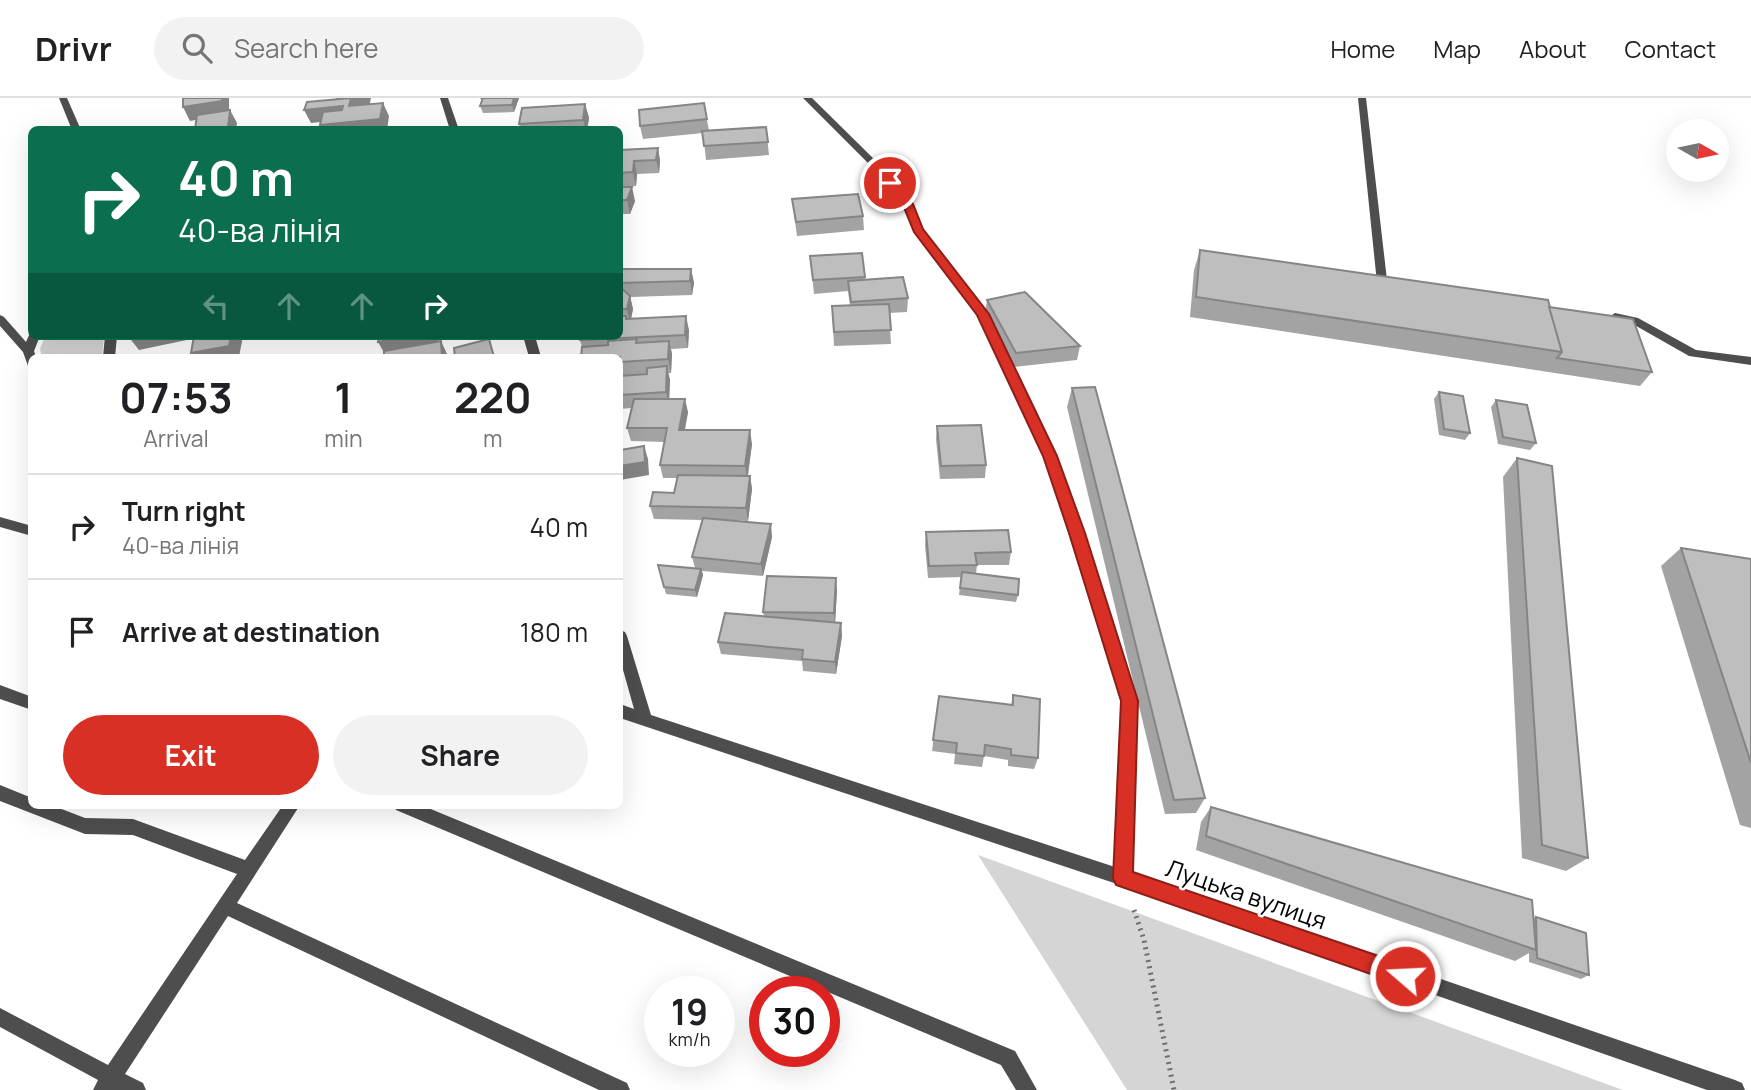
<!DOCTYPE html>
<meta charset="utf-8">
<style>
:root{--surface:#fff;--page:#f2f2f2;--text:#202124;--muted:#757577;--line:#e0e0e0;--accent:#d93025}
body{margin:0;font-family:Manrope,sans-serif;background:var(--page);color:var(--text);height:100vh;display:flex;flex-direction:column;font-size:26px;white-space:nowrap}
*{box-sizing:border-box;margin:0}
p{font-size:23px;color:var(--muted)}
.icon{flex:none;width:38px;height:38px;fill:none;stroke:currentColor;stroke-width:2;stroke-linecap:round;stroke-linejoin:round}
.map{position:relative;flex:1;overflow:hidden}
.sheet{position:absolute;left:28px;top:256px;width:595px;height:455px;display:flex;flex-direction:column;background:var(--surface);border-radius:10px;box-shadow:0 7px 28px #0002}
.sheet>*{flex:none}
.hud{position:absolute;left:28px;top:28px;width:595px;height:214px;border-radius:10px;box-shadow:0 7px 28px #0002;background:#0b6e4f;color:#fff;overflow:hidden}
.needle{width:46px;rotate:99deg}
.controls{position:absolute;left:1666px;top:21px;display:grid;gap:14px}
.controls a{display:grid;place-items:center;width:63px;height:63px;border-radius:50%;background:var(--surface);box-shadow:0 7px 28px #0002;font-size:35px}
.speed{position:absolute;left:644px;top:878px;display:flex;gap:14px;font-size:35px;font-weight:700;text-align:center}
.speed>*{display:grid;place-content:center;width:91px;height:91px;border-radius:50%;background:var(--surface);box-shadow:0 7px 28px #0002;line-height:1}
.speed small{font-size:18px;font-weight:400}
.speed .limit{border:10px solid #d22;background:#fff;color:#111}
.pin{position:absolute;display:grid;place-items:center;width:60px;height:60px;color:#fff;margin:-30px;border:4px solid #fff;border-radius:50%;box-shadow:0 2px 7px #0007}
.me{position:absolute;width:77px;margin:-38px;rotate:289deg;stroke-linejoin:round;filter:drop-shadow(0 0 5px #0008)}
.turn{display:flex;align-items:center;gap:24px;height:147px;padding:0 35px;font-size:32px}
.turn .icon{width:91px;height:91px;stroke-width:2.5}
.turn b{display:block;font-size:49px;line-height:60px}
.lanes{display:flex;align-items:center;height:66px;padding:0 35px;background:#0003;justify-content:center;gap:35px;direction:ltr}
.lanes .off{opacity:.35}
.eta{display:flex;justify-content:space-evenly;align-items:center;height:119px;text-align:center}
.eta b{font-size:42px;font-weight:700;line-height:49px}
.button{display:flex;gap:14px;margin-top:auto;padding:14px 35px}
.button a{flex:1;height:80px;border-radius:42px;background:var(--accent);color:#fff;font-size:28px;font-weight:700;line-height:80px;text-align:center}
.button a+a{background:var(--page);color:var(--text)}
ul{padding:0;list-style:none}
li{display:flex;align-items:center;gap:21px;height:105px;padding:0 35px;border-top:2px solid var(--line)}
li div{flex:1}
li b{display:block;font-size:26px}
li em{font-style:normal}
header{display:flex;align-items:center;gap:42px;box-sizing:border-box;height:98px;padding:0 35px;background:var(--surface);border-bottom:2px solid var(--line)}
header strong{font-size:33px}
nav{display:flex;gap:38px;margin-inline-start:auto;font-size:24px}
.search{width:490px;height:63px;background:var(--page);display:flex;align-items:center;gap:18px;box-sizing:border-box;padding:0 24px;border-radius:38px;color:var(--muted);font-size:26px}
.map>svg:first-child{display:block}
.green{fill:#d5d5d5}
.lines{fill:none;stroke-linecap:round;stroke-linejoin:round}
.path{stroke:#707070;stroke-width:5;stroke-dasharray:2 4.5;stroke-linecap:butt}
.lane{fill:#4e4e4e;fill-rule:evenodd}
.street{fill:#4e4e4e;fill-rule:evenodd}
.wall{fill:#a3a3a3}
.shaded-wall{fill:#858585}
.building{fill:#bebebe;stroke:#858585;stroke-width:2}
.route{fill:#d93025;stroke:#8d1f18;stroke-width:2}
.labels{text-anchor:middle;stroke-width:5;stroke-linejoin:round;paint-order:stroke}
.near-street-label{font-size:24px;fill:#000;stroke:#fff}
</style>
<header>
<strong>Drivr</strong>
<div class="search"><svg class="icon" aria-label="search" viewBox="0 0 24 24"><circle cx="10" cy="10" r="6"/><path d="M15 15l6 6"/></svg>Search here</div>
<nav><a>Home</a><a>Map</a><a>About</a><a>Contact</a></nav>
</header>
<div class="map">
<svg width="1751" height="992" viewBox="0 0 1751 992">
<rect width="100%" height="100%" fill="#fff"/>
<g class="green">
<polygon points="45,238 104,238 102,259 42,259 40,251"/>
<polygon points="978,757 1623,992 1127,992"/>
</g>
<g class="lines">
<polyline class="path" points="1134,812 1144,842 1174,992"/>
<g class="lane">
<path d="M1358 0H1366L1387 182 1399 184 1400 186C1395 191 1382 190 1377 185Z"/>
<polygon points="1615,215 1638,220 1696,252 1751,259 1751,267 1689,258 1631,225 1611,221 1609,219"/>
<polygon points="105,238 117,238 115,259 103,259"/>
<polygon points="0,587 32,599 32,612 0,601"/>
<polygon points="0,687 32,700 32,707 51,707 85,720 133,721 245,762 283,707 300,707 237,805 627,985 630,992 599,992 228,818 125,976 143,985 146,992 93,992 98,982 0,929 0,910 108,967 237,776 133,737 85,736 0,703"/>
<polygon points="394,707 421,707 1015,953 1037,992 1016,992 1001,967 396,712"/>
</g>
<g class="street">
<polygon points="59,0 67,0 81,32 72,32"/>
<polygon points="440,0 448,0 459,32 450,32"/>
<polygon points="803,0 812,0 876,63 913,106 923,132 987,216 1056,358 1137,603 1132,775 1735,982 1742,985 1745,992 1707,992 1123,788 620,620 620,606 634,611 620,561 620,532 625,534 627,538 651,617 1115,769 1121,603 1044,358 977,217 913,132 903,107 870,67"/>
<polygon points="0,217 4,219 26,244 30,235 32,238 40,238 34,253 36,259 32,259 32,269 28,268 23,254 0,228"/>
<polygon points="523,238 535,238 541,259 529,259"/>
<polygon points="0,419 32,428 32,438 0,429"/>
</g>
</g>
<g class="wall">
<polygon points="480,0 519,0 514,14 483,15 480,8 483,2 481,2"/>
<polygon points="704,5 709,33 766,29 769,57 706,62 703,35 643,41 640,28"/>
<polygon points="585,6 589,20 587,32 521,32 519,26"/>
<polygon points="658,50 660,63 659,75 637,76 636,88 623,88 635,103 630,116 620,116 620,52"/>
<polygon points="792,101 863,118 864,132 797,138"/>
<polygon points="1200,152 1549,209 1652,274 1640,288 1190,219 1194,172"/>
<polygon points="810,158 865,179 865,182 908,200 907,214 889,215 891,246 834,248 832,208 850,208 848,193 814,196"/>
<polygon points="620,171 691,171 694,185 692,197 630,199 633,211 631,221 689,232 688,250 671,251 672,256 671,275 668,275 670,282 669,301 688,314 685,332 752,346 748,378 750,378 752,391 748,423 732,422 772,439 763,478 702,473 703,477 697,499 666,496 658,467 695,470 692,459 703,422 654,421 650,408 674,395 677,380 663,380 660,367 665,344 631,343 627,330 631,310 620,311 620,259 582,249 580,242 620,238"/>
<polygon points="987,202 1080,248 1077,262 1014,269 985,216"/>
<polygon points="1072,290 1205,700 1196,715 1165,716 1067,309"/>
<polygon points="1439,294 1470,335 1465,342 1439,337 1434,301"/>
<polygon points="1496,302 1536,345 1530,352 1498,346 1491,309"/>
<polygon points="937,328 986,367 985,380 940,381 936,341"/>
<polygon points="1517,360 1588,760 1566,773 1522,760 1503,379"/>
<polygon points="926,434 1011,454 1009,467 977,467 976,476 1018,497 1016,504 959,497 961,479 928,480 925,447"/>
<polygon points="1681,450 1751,461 1751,730 1740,727 1661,468"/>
<polygon points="837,492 835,525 841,525 842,538 836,576 803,573 802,563 721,556 718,544 764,519 763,514"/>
<polygon points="1013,597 1038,660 1034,671 1008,668 1008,662 984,658 982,669 954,666 955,656 932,653 939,598 1011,607"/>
<polygon points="1211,709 1534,820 1536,819 1589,877 1581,881 1529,864 1529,855 1515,863 1196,752 1201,724"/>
</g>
<g class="shaded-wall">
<polygon points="222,0 229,0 229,16 190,23 183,9"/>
<polygon points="336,0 371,0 369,10 349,21 311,25 304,12 340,8"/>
<polygon points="514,0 519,0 514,14 512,7"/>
<polygon points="383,5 389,18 387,32 322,32 320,27"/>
<polygon points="585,6 589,20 587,32 586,32 583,22"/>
<polygon points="230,12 237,25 236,32 210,32"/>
<polygon points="658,50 660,63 659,75 656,62"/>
<polygon points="634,63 637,76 636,88 633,74"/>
<polygon points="632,89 635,103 630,116 627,102"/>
<polygon points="691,171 694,185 692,197 690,183"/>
<polygon points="630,198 633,211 630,225 627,211"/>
<polygon points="686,218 689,232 688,250 685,237"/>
<polygon points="128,238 201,238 201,239 139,252"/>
<polygon points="231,238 243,238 239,259 194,259 191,255"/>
<polygon points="412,238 438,238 438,248 386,258 378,244"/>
<polygon points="441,243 447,256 447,259 442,259"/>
<polygon points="669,243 672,256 671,275 668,261"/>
<polygon points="667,268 670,282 669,307 666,294"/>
<polygon points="685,301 688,314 682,345 679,332"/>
<polygon points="750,332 752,346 747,381 745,368"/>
<polygon points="644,348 648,361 649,377 620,382 620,368"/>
<polygon points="750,378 752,391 748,423 746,410"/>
<polygon points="771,426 772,439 763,478 761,466"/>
<polygon points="701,471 703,477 697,499 695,492"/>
<polygon points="836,480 837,492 835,527 834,515"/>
<polygon points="841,525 842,538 836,576 835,564"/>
</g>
<g class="building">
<polygon points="183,0 222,0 222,3 183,9"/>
<polygon points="351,0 349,8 383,5 380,21 320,27 323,14 342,12 343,8 304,12 307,4"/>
<polygon points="483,0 514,0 512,7 480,8"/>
<polygon points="704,5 707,21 640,28 639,12"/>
<polygon points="585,6 583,22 519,26 522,10"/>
<polygon points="230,12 228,29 210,32 195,32 197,17"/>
<polygon points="766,29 768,44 704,48 702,33"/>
<polygon points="387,30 386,32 354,32 354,31"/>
<polygon points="658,50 656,62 634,63 633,74 620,75 620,52"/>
<polygon points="620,89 632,89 627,102 620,102"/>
<polygon points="858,96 863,118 796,124 792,101"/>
<polygon points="1200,152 1548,202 1562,254 1196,199"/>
<polygon points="862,155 865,179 813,182 810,158"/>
<polygon points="620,171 691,171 690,183 620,185"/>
<polygon points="903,179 908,200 851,204 848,183"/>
<polygon points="620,189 630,198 627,211 620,211"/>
<polygon points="1025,194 1080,248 1016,255 987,202"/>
<polygon points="889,206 891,232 834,234 832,208"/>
<polygon points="1549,209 1633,221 1652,274 1557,260 1562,254"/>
<polygon points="620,218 626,218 626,221 686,218 685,237 580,242 580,238 620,238"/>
<polygon points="194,238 231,238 229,248 191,255"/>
<polygon points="379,238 412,238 378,244"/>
<polygon points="489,241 494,259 455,259 454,250"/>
<polygon points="637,241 636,245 669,243 668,261 620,264 620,259 581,259 582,249 608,247 608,243"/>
<polygon points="441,243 442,259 384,259 384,253"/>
<polygon points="667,268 666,294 620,297 620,278 647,276 647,270"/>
<polygon points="1095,289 1205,700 1174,702 1072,290"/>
<polygon points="1439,294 1463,298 1470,335 1444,331"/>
<polygon points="634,301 685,301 679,332 750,332 745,368 660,367 667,330 627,330"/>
<polygon points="1496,302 1527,307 1536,345 1503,339"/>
<polygon points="981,327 986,367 941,368 937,328"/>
<polygon points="644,348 645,364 620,368 620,352"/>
<polygon points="1517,360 1552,368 1588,760 1542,747"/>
<polygon points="678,377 750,378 746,410 650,408 653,394 674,395"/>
<polygon points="703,420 771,426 761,466 692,459"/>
<polygon points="1008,432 1011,454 975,455 977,467 929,468 926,434"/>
<polygon points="1681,450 1751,461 1751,665"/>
<polygon points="658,467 701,471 695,492 664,489"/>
<polygon points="962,474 1019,481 1018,497 960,490"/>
<polygon points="767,478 836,480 834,515 763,514"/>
<polygon points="725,515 841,525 835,564 802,561 803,552 718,544"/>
<polygon points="1013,597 1040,601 1038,660 1011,657 1011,651 985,647 984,658 956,655 957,645 933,642 939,598 1013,607"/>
<polygon points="1211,709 1532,802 1536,852 1206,738"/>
<polygon points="1536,819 1586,835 1589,877 1537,860"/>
</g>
<polygon class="route" points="887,83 894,83 913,106 923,131 989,216 1057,358 1085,435 1138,603 1133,774 1405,867 1412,870 1415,878 1412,885 1405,888 1116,787 1113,780 1121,603 1069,435 1043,358 977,217 914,134 903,107 885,85"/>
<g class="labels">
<g class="near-street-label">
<text transform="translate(1246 797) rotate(19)" y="8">Луцька вулиця</text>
</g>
</g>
</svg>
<div class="controls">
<a><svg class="needle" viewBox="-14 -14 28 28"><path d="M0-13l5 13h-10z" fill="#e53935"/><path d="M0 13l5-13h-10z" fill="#757577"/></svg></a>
</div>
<div class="speed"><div>19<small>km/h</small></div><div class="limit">30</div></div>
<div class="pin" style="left:890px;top:85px;background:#d93025"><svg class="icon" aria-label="arrive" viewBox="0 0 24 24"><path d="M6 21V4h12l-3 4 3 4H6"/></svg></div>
<svg class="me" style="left:1405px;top:878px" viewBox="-20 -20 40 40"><circle r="17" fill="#d93025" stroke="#fff" stroke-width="3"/><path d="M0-11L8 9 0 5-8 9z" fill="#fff"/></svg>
<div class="hud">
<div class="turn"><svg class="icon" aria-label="right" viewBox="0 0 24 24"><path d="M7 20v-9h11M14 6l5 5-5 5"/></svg><div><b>40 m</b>40-ва лінія</div></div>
<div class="lanes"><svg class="icon off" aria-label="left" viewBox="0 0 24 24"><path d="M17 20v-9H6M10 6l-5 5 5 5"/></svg><svg class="icon off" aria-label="ahead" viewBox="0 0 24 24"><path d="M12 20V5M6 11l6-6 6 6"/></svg><svg class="icon off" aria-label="ahead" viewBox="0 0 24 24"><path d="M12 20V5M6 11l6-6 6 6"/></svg><svg class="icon" aria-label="right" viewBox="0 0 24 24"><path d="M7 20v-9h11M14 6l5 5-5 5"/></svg></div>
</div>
<section class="sheet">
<div class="eta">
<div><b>07:53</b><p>Arrival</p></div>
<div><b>1</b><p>min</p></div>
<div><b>220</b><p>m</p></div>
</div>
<ul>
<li><svg class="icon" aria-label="right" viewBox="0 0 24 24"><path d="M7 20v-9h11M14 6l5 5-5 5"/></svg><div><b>Turn right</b><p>40-ва лінія</p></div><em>40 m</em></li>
<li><svg class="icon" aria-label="arrive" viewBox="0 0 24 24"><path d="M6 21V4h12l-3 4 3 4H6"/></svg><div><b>Arrive at destination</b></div><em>180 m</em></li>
</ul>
<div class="button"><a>Exit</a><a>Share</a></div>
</section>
</div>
